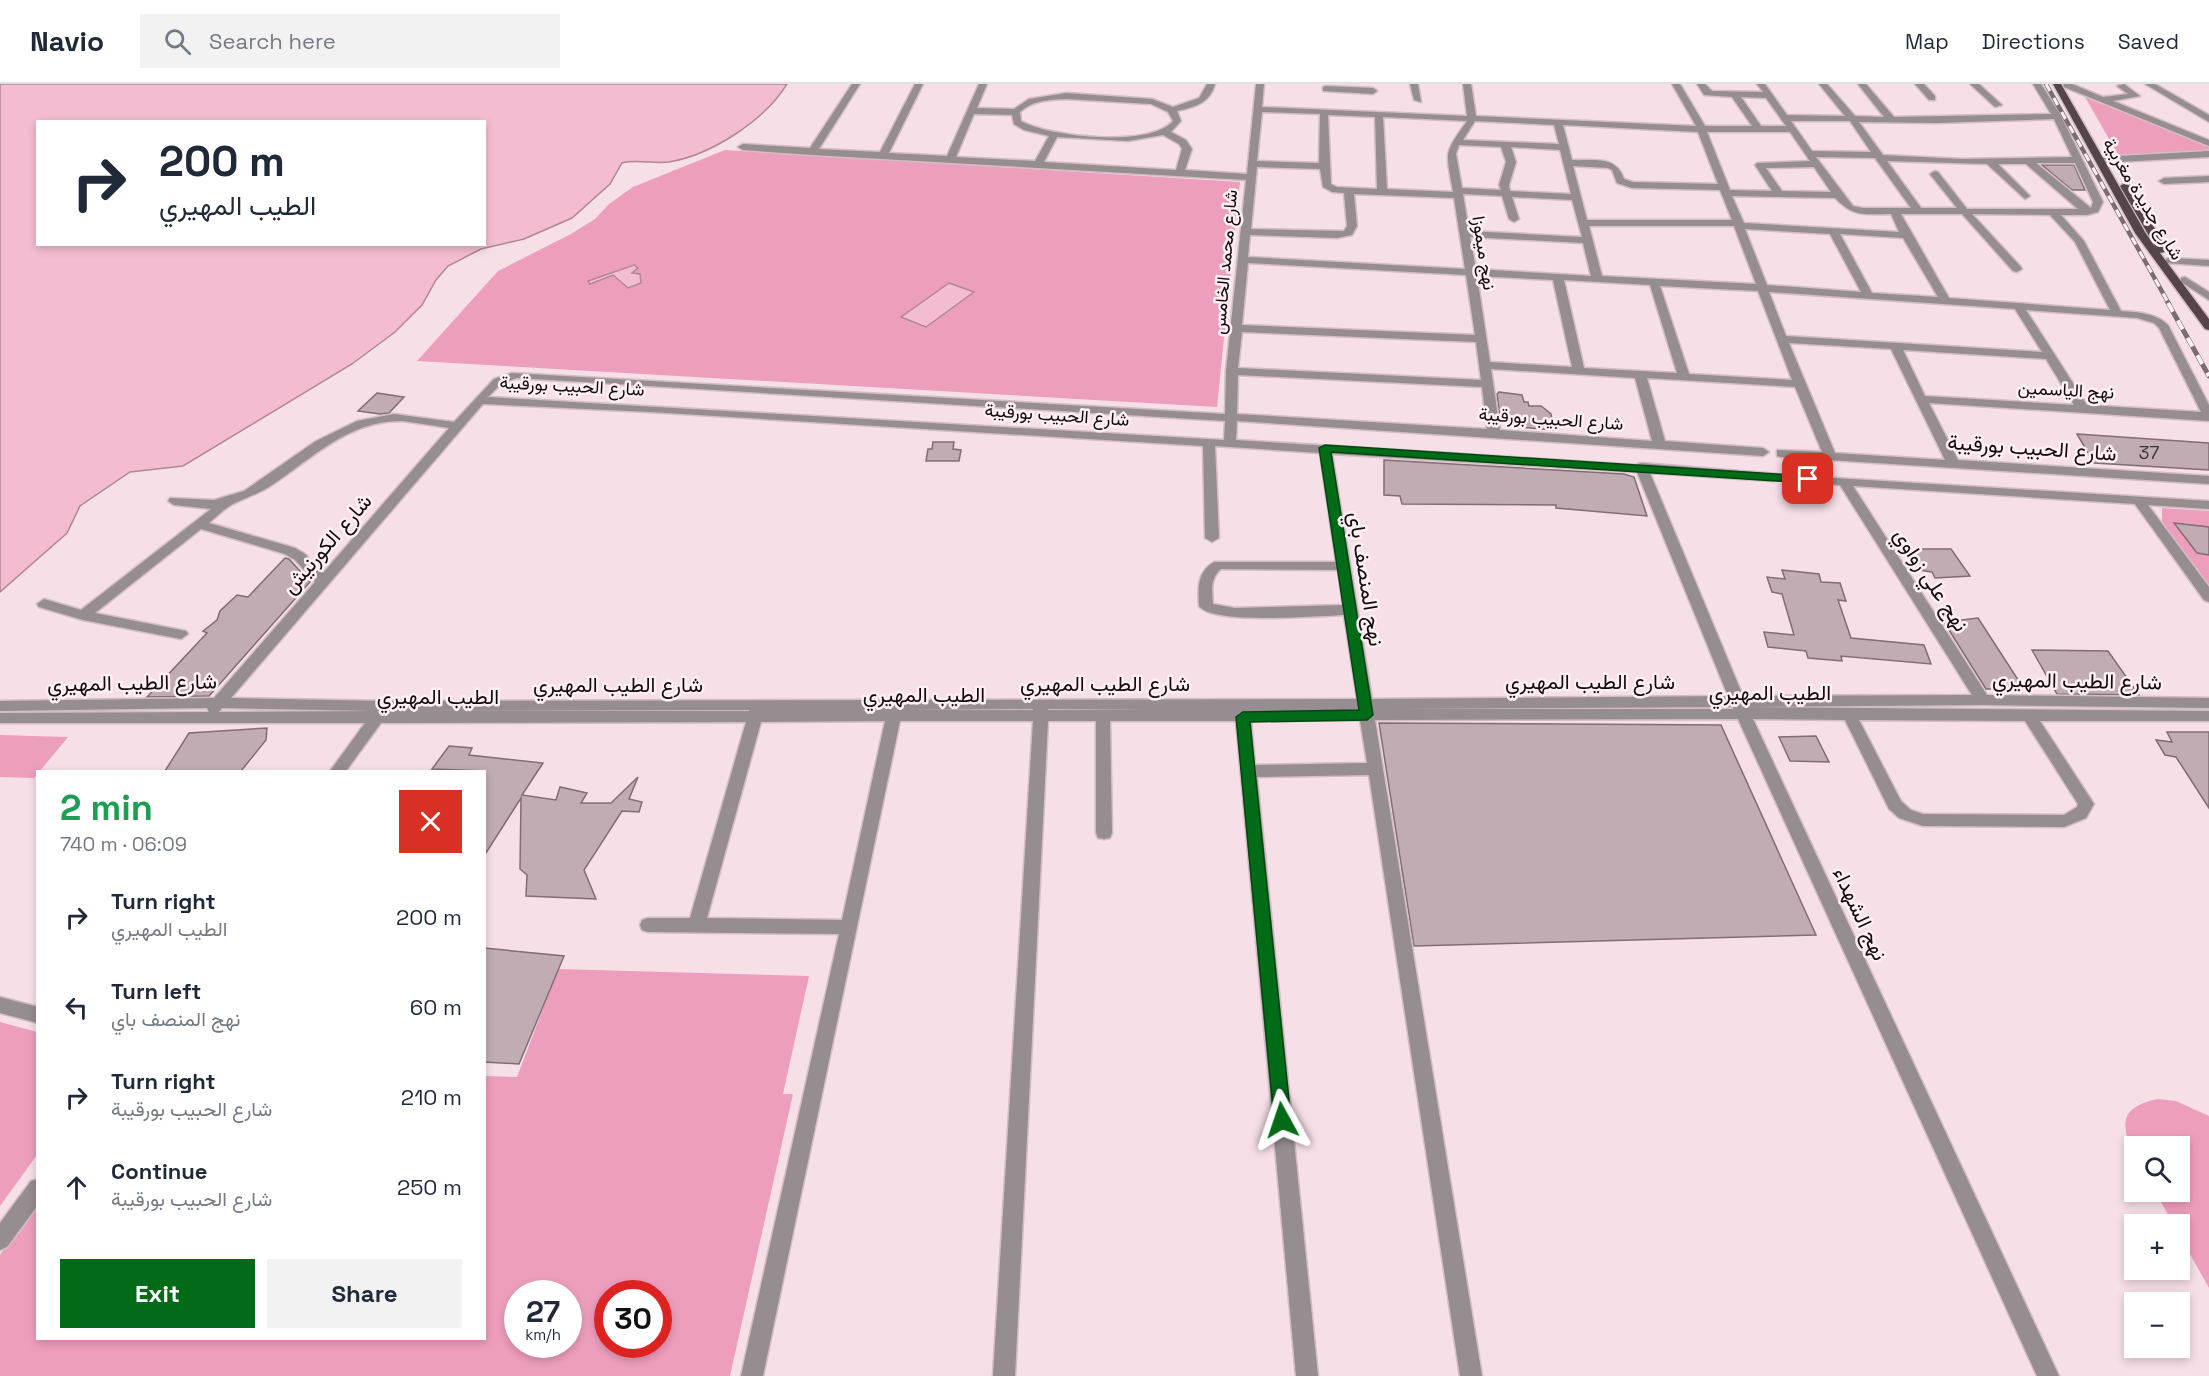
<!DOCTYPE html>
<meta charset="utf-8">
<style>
:root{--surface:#fff;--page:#f2f2f3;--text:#1f2937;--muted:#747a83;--line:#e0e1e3;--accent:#026b18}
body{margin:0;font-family:"Space Grotesk",Vazirmatn,sans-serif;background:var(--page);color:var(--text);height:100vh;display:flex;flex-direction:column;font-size:22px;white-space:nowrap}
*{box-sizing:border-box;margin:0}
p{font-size:20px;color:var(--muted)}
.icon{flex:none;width:33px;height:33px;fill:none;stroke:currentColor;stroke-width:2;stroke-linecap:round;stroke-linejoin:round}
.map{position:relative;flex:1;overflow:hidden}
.panel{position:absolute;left:36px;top:686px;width:450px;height:570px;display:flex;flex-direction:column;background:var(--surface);border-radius:0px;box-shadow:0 3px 9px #0003}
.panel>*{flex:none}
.top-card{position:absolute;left:36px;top:36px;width:450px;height:126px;border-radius:0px;box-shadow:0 3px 9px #0003;background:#fff;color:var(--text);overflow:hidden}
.buttons{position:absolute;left:2124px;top:1052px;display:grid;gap:12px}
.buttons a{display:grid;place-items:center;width:66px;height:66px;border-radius:0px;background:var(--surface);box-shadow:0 3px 9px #0003;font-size:30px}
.speed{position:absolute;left:504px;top:1196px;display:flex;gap:12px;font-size:30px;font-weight:700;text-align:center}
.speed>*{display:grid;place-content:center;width:78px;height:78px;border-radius:50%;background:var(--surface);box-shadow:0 3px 9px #0003;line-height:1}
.speed small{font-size:15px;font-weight:400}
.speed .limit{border:9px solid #d22;background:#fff;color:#111}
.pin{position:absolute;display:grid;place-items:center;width:51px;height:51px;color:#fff;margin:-26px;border-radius:12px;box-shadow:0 3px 9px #0006}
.me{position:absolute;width:66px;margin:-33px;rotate:355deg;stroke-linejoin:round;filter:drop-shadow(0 0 4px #0008)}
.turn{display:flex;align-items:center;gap:21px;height:126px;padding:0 24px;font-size:27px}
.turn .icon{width:78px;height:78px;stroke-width:2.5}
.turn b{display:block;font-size:42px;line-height:51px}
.round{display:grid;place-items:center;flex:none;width:63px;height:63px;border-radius:0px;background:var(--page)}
.head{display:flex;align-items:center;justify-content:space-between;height:102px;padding:0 24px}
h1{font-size:36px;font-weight:600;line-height:45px;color:#1e9e55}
.cta{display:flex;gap:12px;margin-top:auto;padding:12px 24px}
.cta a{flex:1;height:69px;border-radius:0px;background:var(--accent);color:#fff;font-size:24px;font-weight:600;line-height:69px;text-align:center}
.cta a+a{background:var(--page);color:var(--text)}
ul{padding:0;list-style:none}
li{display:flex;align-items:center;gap:18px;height:90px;padding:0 24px}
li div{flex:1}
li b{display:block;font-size:22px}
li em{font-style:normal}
header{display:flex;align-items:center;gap:36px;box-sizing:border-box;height:84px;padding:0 30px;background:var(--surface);border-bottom:2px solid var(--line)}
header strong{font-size:28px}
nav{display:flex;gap:33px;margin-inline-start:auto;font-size:21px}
.search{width:420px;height:54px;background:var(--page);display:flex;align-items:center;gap:15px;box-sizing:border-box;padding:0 21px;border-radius:0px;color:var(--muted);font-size:22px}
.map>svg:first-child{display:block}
.green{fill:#ee9ebd;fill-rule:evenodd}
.water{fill:#f4bcd1;stroke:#b08796;stroke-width:1.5;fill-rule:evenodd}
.building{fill:#c2acb4;stroke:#816d74;stroke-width:1.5}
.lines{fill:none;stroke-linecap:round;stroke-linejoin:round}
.minor-casing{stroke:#d2bdc4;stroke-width:3}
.major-casing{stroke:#d2bdc4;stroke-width:3}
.minor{fill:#968d90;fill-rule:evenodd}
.major{fill:#55454b;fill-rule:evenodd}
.rail-far1-casing{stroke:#7b6c72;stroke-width:4.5}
.rail-casing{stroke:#7b6c72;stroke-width:5}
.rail-far1{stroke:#fdeff4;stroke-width:3;stroke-dasharray:8;stroke-linecap:butt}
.rail{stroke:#fdeff4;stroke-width:4;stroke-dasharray:10;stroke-linecap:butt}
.route{fill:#026b18;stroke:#014610;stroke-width:1.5}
.labels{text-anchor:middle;stroke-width:5;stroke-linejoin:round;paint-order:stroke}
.far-street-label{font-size:18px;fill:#120a0d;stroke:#fdeff4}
.number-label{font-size:18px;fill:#3e3237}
.street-label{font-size:21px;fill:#120a0d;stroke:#fdeff4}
</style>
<header>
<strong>Navio</strong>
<div class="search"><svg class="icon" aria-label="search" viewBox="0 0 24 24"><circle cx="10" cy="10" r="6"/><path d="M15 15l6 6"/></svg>Search here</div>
<nav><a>Map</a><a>Directions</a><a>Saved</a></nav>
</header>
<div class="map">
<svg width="2209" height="1292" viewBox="0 0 2209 1292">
<rect width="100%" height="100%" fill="#f6dfe7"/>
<g class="green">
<polygon points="2085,13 2209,63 2209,67 2120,74"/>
<polygon points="725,66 1240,98 1217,323 417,277 498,187 571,150 595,135 609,120 633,103"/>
<polygon points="2162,424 2209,427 2209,501 2162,438"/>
<polygon points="0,651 68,653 34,694 0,693"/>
<path d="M558 885 809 892 783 1010H793L730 1292H0V1171L37 1119 38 1254H484L485 992 517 993ZM518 1209H568V1260H518ZM608 1209H658V1260H608Z"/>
<polygon points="0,938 37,948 37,1071 0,1122"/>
<path d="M2158 1015 2176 1017 2209 1032V1204L2180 1152V1140H2173L2155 1107H2180V1062H2134V1068C2118 1038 2123 1022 2158 1015Z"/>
</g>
<g class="water">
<path d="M0 0H787C764 37 711 71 669 78 653 80 637 75 622 79L610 100 572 134 524 155 481 165 448 182 436 196 422 221 395 248 352 280 183 382 130 388 80 422 67 449 0 508ZM38 38H484V160H38Z"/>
<polygon points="634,181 638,184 632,189 640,190 641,199 628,204 613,191 590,200 588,197"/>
<polygon points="949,199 974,208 926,243 901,233"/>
</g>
<g class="building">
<polygon points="2042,81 2074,81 2085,106 2072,106"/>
<polygon points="1499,308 1522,311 1524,318 1528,318 1529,322 1541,322 1551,330 1553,346 1517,343 1504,336 1500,332 1497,310"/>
<polygon points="377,309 404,313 389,329 380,330 358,327"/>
<polygon points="2077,350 2209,359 2209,386 2094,379"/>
<polygon points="933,358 954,358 953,365 961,366 959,377 926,377 928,365 932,365"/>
<polygon points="1384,376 1624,390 1634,393 1647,432 1556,424 1556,421 1402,420 1400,412 1384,411"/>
<polygon points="2174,439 2209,443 2209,471 2197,469"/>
<polygon points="1917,465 1951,465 1970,492 1935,494 1932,488 1919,486 1910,471"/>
<polygon points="285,474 289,475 310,498 209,612 147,613 207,549 203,547 217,536 220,527 237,511 248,513"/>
<polygon points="1782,486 1819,490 1821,498 1840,499 1846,517 1838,516 1851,554 1924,561 1931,580 1841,572 1842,577 1808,574 1806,567 1768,563 1764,548 1794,551 1782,510 1772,508 1767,493 1785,495"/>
<polygon points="1978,534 2024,605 1986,605 1944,538"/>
<polygon points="2032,566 2108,567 2139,611 2057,610"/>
<polygon points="1379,639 1721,641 1816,851 1414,862"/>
<polygon points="267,644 266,656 241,687 165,687 189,649"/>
<polygon points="2167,648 2209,648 2209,724 2176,673 2165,671 2156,656 2172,658"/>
<polygon points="1816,652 1829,678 1790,677 1779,653"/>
<polygon points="449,662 472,664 469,671 543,679 522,711 556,716 560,703 587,709 581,719 611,719 638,693 629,715 642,718 639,728 622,727 584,786 596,815 526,812 527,791 520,785 521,714 484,772 484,687 432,685"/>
<polygon points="484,864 564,872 519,980 484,978"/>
</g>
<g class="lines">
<defs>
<g id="minor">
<path d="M852 0H860L819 65 880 68 915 0H923L889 69 947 72 979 0H987L977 24 1014 25 1029 15 1066 9 1152 15 1173 23 1199 14 1207 0H1215C1210 19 1195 23 1177 27L1181 37 1171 48 1186 56 1192 65 1185 86 1247 90 1256 0H1264L1262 23 1467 32 1463 0H1471L1476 32 1696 42 1672 0H1680L1705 42H1752L1732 13 1704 11 1697 0H1705L1712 7 1763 8 1757 0H1765L1787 31 1845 32 1819 0H1827L1855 32 1884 33 1858 0H1866L1894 33 2051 30 2033 0H2041L2061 32 2103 118 2098 128 2087 131H2061L2084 157 2121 227C2137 228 2156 229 2168 241L2209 321V337L1929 319 1958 376 2209 392V400L1781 373 1777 372V366L1822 368 1795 303 1647 294 1665 357 1763 364 1769 368 1763 372 1237 337 1236 356 1636 381 1641 379 1777 390 1779 393 1773 397 1650 389 1743 612 1972 611 1840 401 1790 398 1784 394 1786 391 2209 417V425L2148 421 2209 503V518L2204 516 2135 420 1853 402 1987 611 2209 614V624L1983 621 1747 623 2209 627V637H2040L2094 720 2086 734 2064 743 1923 742 1899 734 1889 725 1845 636 1753 635 2059 1292H2037L1738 635 1375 636 1482 1292H1460L1369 691 1257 693 1318 1292H1296L1236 637H1110L1112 749 1110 754 1104 755 1098 754 1096 749V637H1048L1015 1292H993L1033 637H900L763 1292H741L839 850 648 848 642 846 640 841 642 836 648 834H690L746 638 381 639 346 687H330L365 639H0V629L209 628 207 624 0 627V617L214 614 315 498 295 476 285 470 201 445 95 529 186 547 188 550 181 555 83 536 39 523 37 520 44 515 81 526 211 425 174 421 168 417 170 414 214 416 244 407 316 357 357 337 394 330 454 338 494 295 512 289 1225 330 1226 287 1246 96 812 71 743 66 738 63 743 60 810 64ZM1741 13 1766 14 1786 42H1761ZM1066 15 1151 20 1168 28 1173 37C1150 64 1049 53 1021 37L1020 28C1033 16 1049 16 1066 15ZM1262 28 1320 30 1319 79 1257 77ZM974 30 1012 31 1014 40 1024 46 1049 52 1035 77 956 73ZM1328 31 1375 33 1377 105 1337 103 1331 100ZM1383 33 1467 37C1443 71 1446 67 1453 108L1387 105ZM2054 35 2072 73 1962 75 1883 71 1859 38 1937 39ZM1475 37 1554 41 1559 60 1463 56ZM1791 37H1850L1871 68 1812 67ZM1563 41 1698 48 1718 100 1633 98 1624 95C1616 71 1594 77 1572 76ZM1707 48H1790L1810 77 1757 79 1755 81 1772 107 1730 106ZM1163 51 1179 60 1182 65 1176 86 1044 78 1057 53 1128 57ZM1459 61 1501 63 1506 78 1499 101 1501 106 1462 104 1456 70ZM1511 63 1560 66 1571 110 1510 107 1509 101 1516 78ZM1816 73 1875 74 1911 124H1863L1853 122ZM1887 77 1987 80 2025 115 2030 112 1998 80H2026L2078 125H1967L1938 88 1935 87 1930 90 1957 124H1921ZM2036 79H2075L2093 118 2091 124ZM1573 82 1608 84 1612 86 1617 99 1632 104 1720 106 1732 136H1587ZM1257 83 1320 85 1323 103 1332 108 1344 109 1347 142 1344 147 1251 145ZM1814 83 1831 108 1782 107 1766 84ZM1354 110 1454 114 1465 185 1248 173 1250 151 1337 154 1352 151 1357 142ZM1463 110 1502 112 1509 135 1514 138 1519 135 1512 113 1572 116 1582 153 1469 147ZM1732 112 1835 114C1854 134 1866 130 1891 130L1899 148 1744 139ZM1901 130H1962L2013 187 2017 188 2022 185 2021 183 1972 130 2050 131 2075 158 2110 226 1949 214ZM1589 142H1734L1756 200 1602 192ZM1745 145 1830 150 1861 208 1767 201ZM1840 150 1903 154 1938 213 1872 209ZM1470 153 1583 159 1591 192 1476 185ZM1248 179 1466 191 1475 251 1242 241ZM1477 192 1553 196 1572 283 1490 278ZM1564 196 1650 201 1677 289 1584 284ZM1660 202 1758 207 1792 296 1689 290ZM1769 208 2015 225 2042 268 1786 252ZM2026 226 2137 234 2154 239 2159 244 2201 328 2087 321ZM1242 248 1476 258 1481 296 1238 284ZM1789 259 1891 265 1945 376 1835 369ZM1903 266 2046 275 2074 321 1925 312ZM1491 285 1635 294 1652 357 1500 346ZM1238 291 1482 303 1487 345 1237 330ZM517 294 1225 337 1224 356 488 313 502 299ZM483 320 650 328 1203 362 1205 454 1212 458 1219 454 1215 362 1320 369 1336 478H1214C1197 488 1198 504 1199 522 1213 541 1318 532 1344 531L1357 615 385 617 231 614ZM403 337 449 344 323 489 305 470 295 464 209 439C216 433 223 426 231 421 244 414 259 410 272 401 314 373 349 336 403 337ZM1332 370 1637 388 1728 612 1372 615ZM1221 485 1338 486 1343 521 1235 524 1213 520C1212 507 1210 494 1221 485ZM1733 623V625H1397ZM222 624 373 627 219 628ZM1033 625V626H903ZM1048 625 1146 626H1048ZM749 626V627H387ZM1360 636 1367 679 1255 681 1251 637ZM1859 636 2025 637 2078 720 2077 723 2064 731 1923 730 1911 726 1901 717ZM885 637 842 836 707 834 761 638Z"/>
<polygon points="1410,0 1418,0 1421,18 1414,16"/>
<polygon points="1915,0 1924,0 1935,12 1935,16 1929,16"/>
<polygon points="1970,0 1979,0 2002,21 1995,23"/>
<polygon points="2063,0 2072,0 2103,13 2128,10 2117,2 2124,0 2140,12 2113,17 2209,56 2209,62 2064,3"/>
<polygon points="2145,0 2155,0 2209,31 2209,38"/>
<polygon points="1326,2 1373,4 1377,7 1373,10 1323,7 1323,3"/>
<polygon points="2209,67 2209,73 2100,79 2095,76 2100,73"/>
<polygon points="2209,92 2209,98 2164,100 2159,97 2164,94"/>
<polygon points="2170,174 2209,176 2209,182 2166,179 2166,175"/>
<polygon points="2185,193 2209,208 2209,216 2181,198 2181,194"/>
<polygon points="0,913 38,923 38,939 0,929"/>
<polygon points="38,1095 38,1121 7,1163 0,1166 0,1139 31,1097"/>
</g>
<polygon id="major" points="2053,0 2061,0 2145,148 2156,164 2120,102 2125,99 2130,102 2168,167 2160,169 2209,235 2209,246 2205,245 2135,149"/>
</defs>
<use href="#minor" class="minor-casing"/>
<use href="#major" class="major-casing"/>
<use href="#minor" class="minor"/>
<use href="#major" class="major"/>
<defs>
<polyline id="rail-far1" points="2046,0 2169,220"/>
<polyline id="rail" points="2168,219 2209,292"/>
</defs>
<use href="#rail-far1" class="rail-far1-casing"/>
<use href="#rail" class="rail-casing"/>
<use href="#rail-far1" class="rail-far1"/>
<use href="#rail" class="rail"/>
</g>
<polygon class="route" points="1325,361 1808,392 1814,395 1808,399 1331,368 1373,631 1367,636 1250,638 1291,1036 1288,1042 1282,1044 1276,1042 1274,1036 1236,633 1243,628 1359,626 1319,364"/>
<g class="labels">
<g class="far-street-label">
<text transform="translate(2143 115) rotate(59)" y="6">شارع جديدة مغربية</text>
<text transform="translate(1484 169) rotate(81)" y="6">نهج ميموزا</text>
<text transform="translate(1225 178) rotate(-85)" y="6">شارع محمد الخامس</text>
<text transform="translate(572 302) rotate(3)" y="6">شارع الحبيب بورقيبة</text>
<text transform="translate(2066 306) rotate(3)" y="6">نهج الياسمين</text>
<text transform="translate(1057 331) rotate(4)" y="6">شارع الحبيب بورقيبة</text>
<text transform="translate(1551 335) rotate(4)" y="6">شارع الحبيب بورقيبة</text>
</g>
<g class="number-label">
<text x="2149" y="375">37</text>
</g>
<g class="street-label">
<text transform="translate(2032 364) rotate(4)" y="7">شارع الحبيب بورقيبة</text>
<text transform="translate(327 460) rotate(-49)" y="7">شارع الكورنيش</text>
<text transform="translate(1366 495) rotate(81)" y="7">نهج المنصف باي</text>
<text transform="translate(1931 496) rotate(57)" y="7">نهج علي زواوي</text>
<text transform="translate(2077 597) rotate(1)" y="7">شارع الطيب المهيري</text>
<text x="1590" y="605">شارع الطيب المهيري</text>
<text transform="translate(132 599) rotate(-1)" y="7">شارع الطيب المهيري</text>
<text x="1105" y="607">شارع الطيب المهيري</text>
<text x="618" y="608">شارع الطيب المهيري</text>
<text x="1770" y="616">الطيب المهيري</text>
<text x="924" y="618">الطيب المهيري</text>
<text x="438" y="620">الطيب المهيري</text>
<text transform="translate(1860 830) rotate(65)" y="7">نهج الشهداء</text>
</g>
</g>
</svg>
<div class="buttons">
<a><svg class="icon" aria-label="search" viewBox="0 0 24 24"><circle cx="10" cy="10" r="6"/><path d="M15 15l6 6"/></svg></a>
<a>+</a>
<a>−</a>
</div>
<div class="speed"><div>27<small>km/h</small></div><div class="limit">30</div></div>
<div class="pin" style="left:1808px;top:395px;background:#d93025"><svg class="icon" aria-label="arrive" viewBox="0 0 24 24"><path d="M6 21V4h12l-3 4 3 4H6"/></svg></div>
<svg class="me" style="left:1282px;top:1036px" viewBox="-20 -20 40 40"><path d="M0-17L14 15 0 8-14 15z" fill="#026b18" stroke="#fff" stroke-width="4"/></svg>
<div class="top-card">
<div class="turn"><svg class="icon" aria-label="right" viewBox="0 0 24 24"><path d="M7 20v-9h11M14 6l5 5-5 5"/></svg><div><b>200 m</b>الطيب المهيري</div></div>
</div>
<section class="panel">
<div class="head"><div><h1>2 min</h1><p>740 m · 06:09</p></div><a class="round" style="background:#d93025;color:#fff"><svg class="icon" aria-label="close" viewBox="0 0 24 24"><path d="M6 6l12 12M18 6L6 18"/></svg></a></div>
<ul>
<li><svg class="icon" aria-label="right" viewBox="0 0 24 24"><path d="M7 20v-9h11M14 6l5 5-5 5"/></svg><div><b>Turn right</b><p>الطيب المهيري</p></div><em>200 m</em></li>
<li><svg class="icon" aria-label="left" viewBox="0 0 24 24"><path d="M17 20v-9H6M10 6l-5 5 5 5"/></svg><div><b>Turn left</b><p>نهج المنصف باي</p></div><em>60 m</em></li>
<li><svg class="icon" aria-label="right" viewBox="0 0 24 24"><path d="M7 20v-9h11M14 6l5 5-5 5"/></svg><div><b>Turn right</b><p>شارع الحبيب بورقيبة</p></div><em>210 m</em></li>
<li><svg class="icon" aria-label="ahead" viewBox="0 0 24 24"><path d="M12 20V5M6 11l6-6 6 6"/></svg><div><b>Continue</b><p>شارع الحبيب بورقيبة</p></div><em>250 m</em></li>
</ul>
<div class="cta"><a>Exit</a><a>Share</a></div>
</section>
</div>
